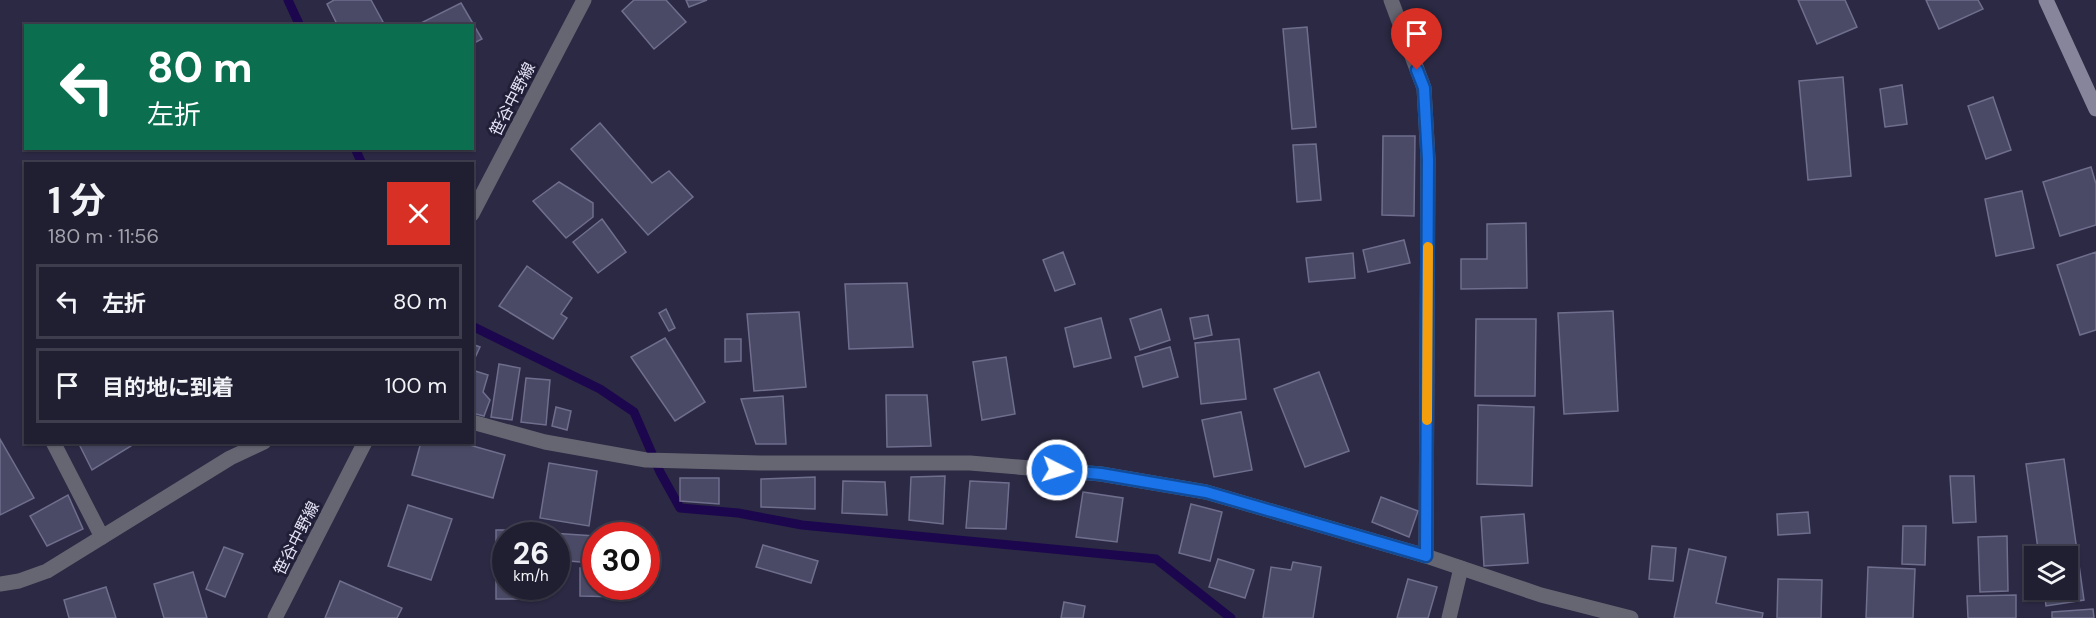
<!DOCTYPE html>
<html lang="ja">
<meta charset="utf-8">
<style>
:root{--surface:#201f32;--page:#2d2c3e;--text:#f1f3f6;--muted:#a2a2ac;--line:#3d3d4d}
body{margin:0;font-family:"DM Sans","Noto Sans JP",sans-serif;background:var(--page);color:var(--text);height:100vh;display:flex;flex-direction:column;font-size:22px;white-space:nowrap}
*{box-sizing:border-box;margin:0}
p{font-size:20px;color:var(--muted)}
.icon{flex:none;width:33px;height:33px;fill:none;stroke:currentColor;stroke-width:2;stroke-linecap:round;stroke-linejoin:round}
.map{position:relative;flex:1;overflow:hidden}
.panel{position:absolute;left:24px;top:162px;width:450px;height:282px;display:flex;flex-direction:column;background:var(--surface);border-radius:0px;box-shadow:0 2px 4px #0004,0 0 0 2px var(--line)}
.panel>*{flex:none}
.top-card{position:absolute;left:24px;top:24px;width:450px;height:126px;border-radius:0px;box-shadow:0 2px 4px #0004,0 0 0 2px var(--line);background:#0b6e4f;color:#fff;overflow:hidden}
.tools{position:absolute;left:2024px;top:546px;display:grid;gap:12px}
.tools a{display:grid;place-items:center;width:54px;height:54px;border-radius:0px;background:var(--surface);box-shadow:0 2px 4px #0004,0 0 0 2px var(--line);font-size:30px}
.speed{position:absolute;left:492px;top:522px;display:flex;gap:12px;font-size:30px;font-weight:700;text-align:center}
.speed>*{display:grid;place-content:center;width:78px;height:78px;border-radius:50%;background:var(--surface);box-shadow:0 2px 4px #0004,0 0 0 2px var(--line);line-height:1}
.speed small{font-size:15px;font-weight:400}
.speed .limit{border:9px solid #d22;background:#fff;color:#111}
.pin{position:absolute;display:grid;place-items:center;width:51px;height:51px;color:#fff;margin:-62px -26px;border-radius:50% 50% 50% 0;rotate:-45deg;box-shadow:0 0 6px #0007}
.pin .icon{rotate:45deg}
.me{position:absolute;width:66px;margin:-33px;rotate:95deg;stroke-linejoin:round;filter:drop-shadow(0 0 4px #0008)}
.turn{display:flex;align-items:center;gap:21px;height:126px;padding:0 24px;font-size:27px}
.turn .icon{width:78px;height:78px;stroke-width:2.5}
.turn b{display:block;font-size:42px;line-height:51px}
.round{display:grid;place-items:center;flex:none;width:63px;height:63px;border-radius:0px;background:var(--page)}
.overview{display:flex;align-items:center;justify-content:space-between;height:102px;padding:0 24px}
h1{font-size:36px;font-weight:700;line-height:45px}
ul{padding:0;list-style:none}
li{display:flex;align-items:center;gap:18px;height:75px;margin:0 12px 9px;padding:0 12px;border:3px solid var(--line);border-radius:0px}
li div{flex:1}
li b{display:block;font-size:22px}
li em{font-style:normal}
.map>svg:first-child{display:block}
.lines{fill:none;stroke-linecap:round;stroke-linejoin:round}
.stream{stroke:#1c064d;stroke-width:9}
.building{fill:#4b4a66;stroke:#6f6e8d;stroke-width:1.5}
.minor{stroke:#666673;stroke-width:15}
.tertiary{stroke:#666673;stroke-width:15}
.secondary{stroke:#86859b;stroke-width:15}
.route-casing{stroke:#114b97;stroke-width:15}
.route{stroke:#1a73e8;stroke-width:10}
.slow{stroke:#f59e0b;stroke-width:10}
.labels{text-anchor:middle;stroke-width:6;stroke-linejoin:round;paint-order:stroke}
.street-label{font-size:16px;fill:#e4e4f5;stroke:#211f38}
</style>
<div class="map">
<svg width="2096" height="618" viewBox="0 0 2096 618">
<rect width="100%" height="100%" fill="#2b2943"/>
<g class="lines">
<g class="stream">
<polyline points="288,0 300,26"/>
<polyline points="355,148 362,164"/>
<polyline points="472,326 600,389 634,412 660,472 680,508 738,513 802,525 1156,559 1231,618"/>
</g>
</g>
<g class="building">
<polygon points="334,0 371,0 383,22 376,26 338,26 327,4"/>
<polygon points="634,0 666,0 686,22 654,49 622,11"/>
<polygon points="686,0 707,0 689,7"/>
<polygon points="1798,0 1845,0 1857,27 1817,44"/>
<polygon points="1926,0 1978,0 1983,9 1939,29"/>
<polygon points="461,3 482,39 472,44 472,26 423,26 421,23"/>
<polygon points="1307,27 1316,127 1292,129 1283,29"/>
<polygon points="1843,77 1851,176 1808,180 1799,81"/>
<polygon points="1902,85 1907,124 1885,127 1880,89"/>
<polygon points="1993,97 2011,150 1986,159 1968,106"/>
<polygon points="600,123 652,183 669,171 693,197 648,235 571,149"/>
<polygon points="1383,136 1415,136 1414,216 1382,215"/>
<polygon points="1316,144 1321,200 1297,202 1293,145"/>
<polygon points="2091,167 2096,184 2096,225 2060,236 2043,182"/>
<polygon points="559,182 593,203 593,217 566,238 533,201"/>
<polygon points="2022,191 2034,248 1996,256 1985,199"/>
<polygon points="602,219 626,252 598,273 573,242"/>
<polygon points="1526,223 1527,288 1461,289 1461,259 1487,259 1487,224"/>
<polygon points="1404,240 1410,263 1368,272 1363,250"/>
<polygon points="1063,252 1075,284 1055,291 1043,260"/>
<polygon points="2096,252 2096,330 2080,335 2057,265"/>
<polygon points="1353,253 1355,278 1309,282 1306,258"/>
<polygon points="527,266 572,298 561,314 567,318 553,339 499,306"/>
<polygon points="907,283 913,347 849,349 845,284"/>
<polygon points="666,309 675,328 669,331 659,313"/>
<polygon points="1161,309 1170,340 1140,350 1130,319"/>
<polygon points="1613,311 1618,411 1564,414 1558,313"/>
<polygon points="799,312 806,387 754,391 747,314"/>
<polygon points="1208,315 1212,335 1194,339 1190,318"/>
<polygon points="1101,318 1111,358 1074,367 1065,328"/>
<polygon points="1476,319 1536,319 1535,396 1475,396"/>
<polygon points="665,338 705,402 675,421 631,357"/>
<polygon points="725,339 741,339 741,361 725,362"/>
<polygon points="1239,339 1246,399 1201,404 1195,343"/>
<polygon points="472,344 480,347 473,362 472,362"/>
<polygon points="1170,347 1178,377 1143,387 1135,357"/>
<polygon points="1006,357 1015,414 982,420 973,362"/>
<polygon points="499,364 520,368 512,420 491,417"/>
<polygon points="472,370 488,375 483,392 490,400 484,416 472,413"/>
<polygon points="1319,372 1349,451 1305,467 1274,389"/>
<polygon points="526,378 550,380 546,425 521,422"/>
<polygon points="886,395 927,395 931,446 887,447"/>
<polygon points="783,396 786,444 756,444 741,399"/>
<polygon points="1478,405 1534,407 1532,486 1477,484"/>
<polygon points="556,407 571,411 567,430 552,426"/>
<polygon points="1241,412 1252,470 1214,477 1202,420"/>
<polygon points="0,439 34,498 0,515"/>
<polygon points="78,442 129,442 131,446 92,470"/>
<polygon points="421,442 459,442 505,455 493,498 412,475"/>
<polygon points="2064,459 2084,600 2046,606 2044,590 2067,590 2067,556 2039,556 2026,464"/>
<polygon points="549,463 597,471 589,526 540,518"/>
<polygon points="945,476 943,524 909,520 911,477"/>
<polygon points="1950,476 1974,476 1976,522 1953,523"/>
<polygon points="815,477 815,509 761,507 761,479"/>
<polygon points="680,478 719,478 719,504 680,501"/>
<polygon points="843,481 885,482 887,515 842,513"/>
<polygon points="970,481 1009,483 1006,529 966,528"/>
<polygon points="1083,492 1123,498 1117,542 1076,537"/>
<polygon points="68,495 83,529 47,546 30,516"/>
<polygon points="1381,497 1418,511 1409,537 1372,522"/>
<polygon points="1191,504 1222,512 1210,561 1179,553"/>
<polygon points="408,505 452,519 431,580 388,566"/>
<polygon points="1808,512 1810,533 1778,535 1777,514"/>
<polygon points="1524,514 1528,563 1484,566 1481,517"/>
<polygon points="1903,526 1926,526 1925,565 1902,564"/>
<polygon points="496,530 529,530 529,536 506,536 506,586 529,586 529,599 496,599"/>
<polygon points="551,533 595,536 593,563 556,560 556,536 551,536"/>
<polygon points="2007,536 2008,591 1980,592 1978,537"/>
<polygon points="763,545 818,561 811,583 756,567"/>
<polygon points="1652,546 1676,548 1673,581 1649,579"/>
<polygon points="224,547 243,554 225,597 206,589"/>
<polygon points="1689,549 1726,557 1716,603 1763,613 1762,618 1674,618"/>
<polygon points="1218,559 1254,570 1245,598 1209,587"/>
<polygon points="1293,562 1321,567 1313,618 1263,618 1271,567 1291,570"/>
<polygon points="1868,567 1915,569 1913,618 1866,618"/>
<polygon points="580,568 596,568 596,586 623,586 623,597 580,596"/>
<polygon points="193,572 207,618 164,618 154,584"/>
<polygon points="1408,579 1437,587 1428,618 1397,618"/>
<polygon points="1778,579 1822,580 1821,618 1777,618"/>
<polygon points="340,581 402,608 397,618 325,618"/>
<polygon points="106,587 116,618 69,618 64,600"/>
<polygon points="2016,595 2016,618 1968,618 1967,596"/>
<polygon points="1064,602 1085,606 1083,618 1061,618"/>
<polygon points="2093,609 2094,618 2052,618 2052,612"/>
</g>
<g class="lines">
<g class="minor">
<polyline points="1391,0 1424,88 1428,159 1426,556"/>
<polyline points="472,422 545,442 646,460 760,463 970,463 1101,474 1206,492 1426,556 1541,595 1631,618"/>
<polyline points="53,442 102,537"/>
<polyline points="0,584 19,581 47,571 230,458 264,442"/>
<polyline points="1449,618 1461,568"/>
</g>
<g class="tertiary">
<polyline points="472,214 584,0"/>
<polyline points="275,618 365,442"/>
</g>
<polyline class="secondary" points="2046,0 2096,109"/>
</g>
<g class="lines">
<defs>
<polyline id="route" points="1057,470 1101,474 1206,492 1426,556 1428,159 1424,88 1417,70"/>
</defs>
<use href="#route" class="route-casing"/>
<use href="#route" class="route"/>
<polyline class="slow" points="1427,420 1428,247"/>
</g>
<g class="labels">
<g class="street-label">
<text transform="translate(512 99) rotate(-63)" y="6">笹谷中野線</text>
<text transform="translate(296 538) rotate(-63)" y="6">笹谷中野線</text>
</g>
</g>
</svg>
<div class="tools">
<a><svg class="icon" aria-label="layers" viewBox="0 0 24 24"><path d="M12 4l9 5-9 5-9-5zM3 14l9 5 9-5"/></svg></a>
</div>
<div class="speed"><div>26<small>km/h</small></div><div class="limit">30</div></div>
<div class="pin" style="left:1417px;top:70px;background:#d93025"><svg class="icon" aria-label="arrive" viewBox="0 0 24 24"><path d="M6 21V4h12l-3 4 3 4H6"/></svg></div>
<svg class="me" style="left:1057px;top:470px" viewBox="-20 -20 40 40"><circle r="17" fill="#1a73e8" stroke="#fff" stroke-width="3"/><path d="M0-11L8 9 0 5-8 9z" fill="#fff"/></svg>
<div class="top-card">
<div class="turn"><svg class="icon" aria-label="left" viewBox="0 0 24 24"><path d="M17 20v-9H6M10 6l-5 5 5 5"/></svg><div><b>80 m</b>左折</div></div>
</div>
<section class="panel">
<div class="overview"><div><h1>1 分</h1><p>180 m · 11:56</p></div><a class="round" style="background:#d93025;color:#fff"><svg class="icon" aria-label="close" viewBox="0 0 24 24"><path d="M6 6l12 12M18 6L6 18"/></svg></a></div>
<ul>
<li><svg class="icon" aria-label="left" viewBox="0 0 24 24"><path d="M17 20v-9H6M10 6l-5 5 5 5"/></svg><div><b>左折</b></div><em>80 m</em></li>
<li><svg class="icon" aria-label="arrive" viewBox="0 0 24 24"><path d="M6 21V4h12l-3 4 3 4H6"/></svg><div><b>目的地に到着</b></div><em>100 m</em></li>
</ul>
</section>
</div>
